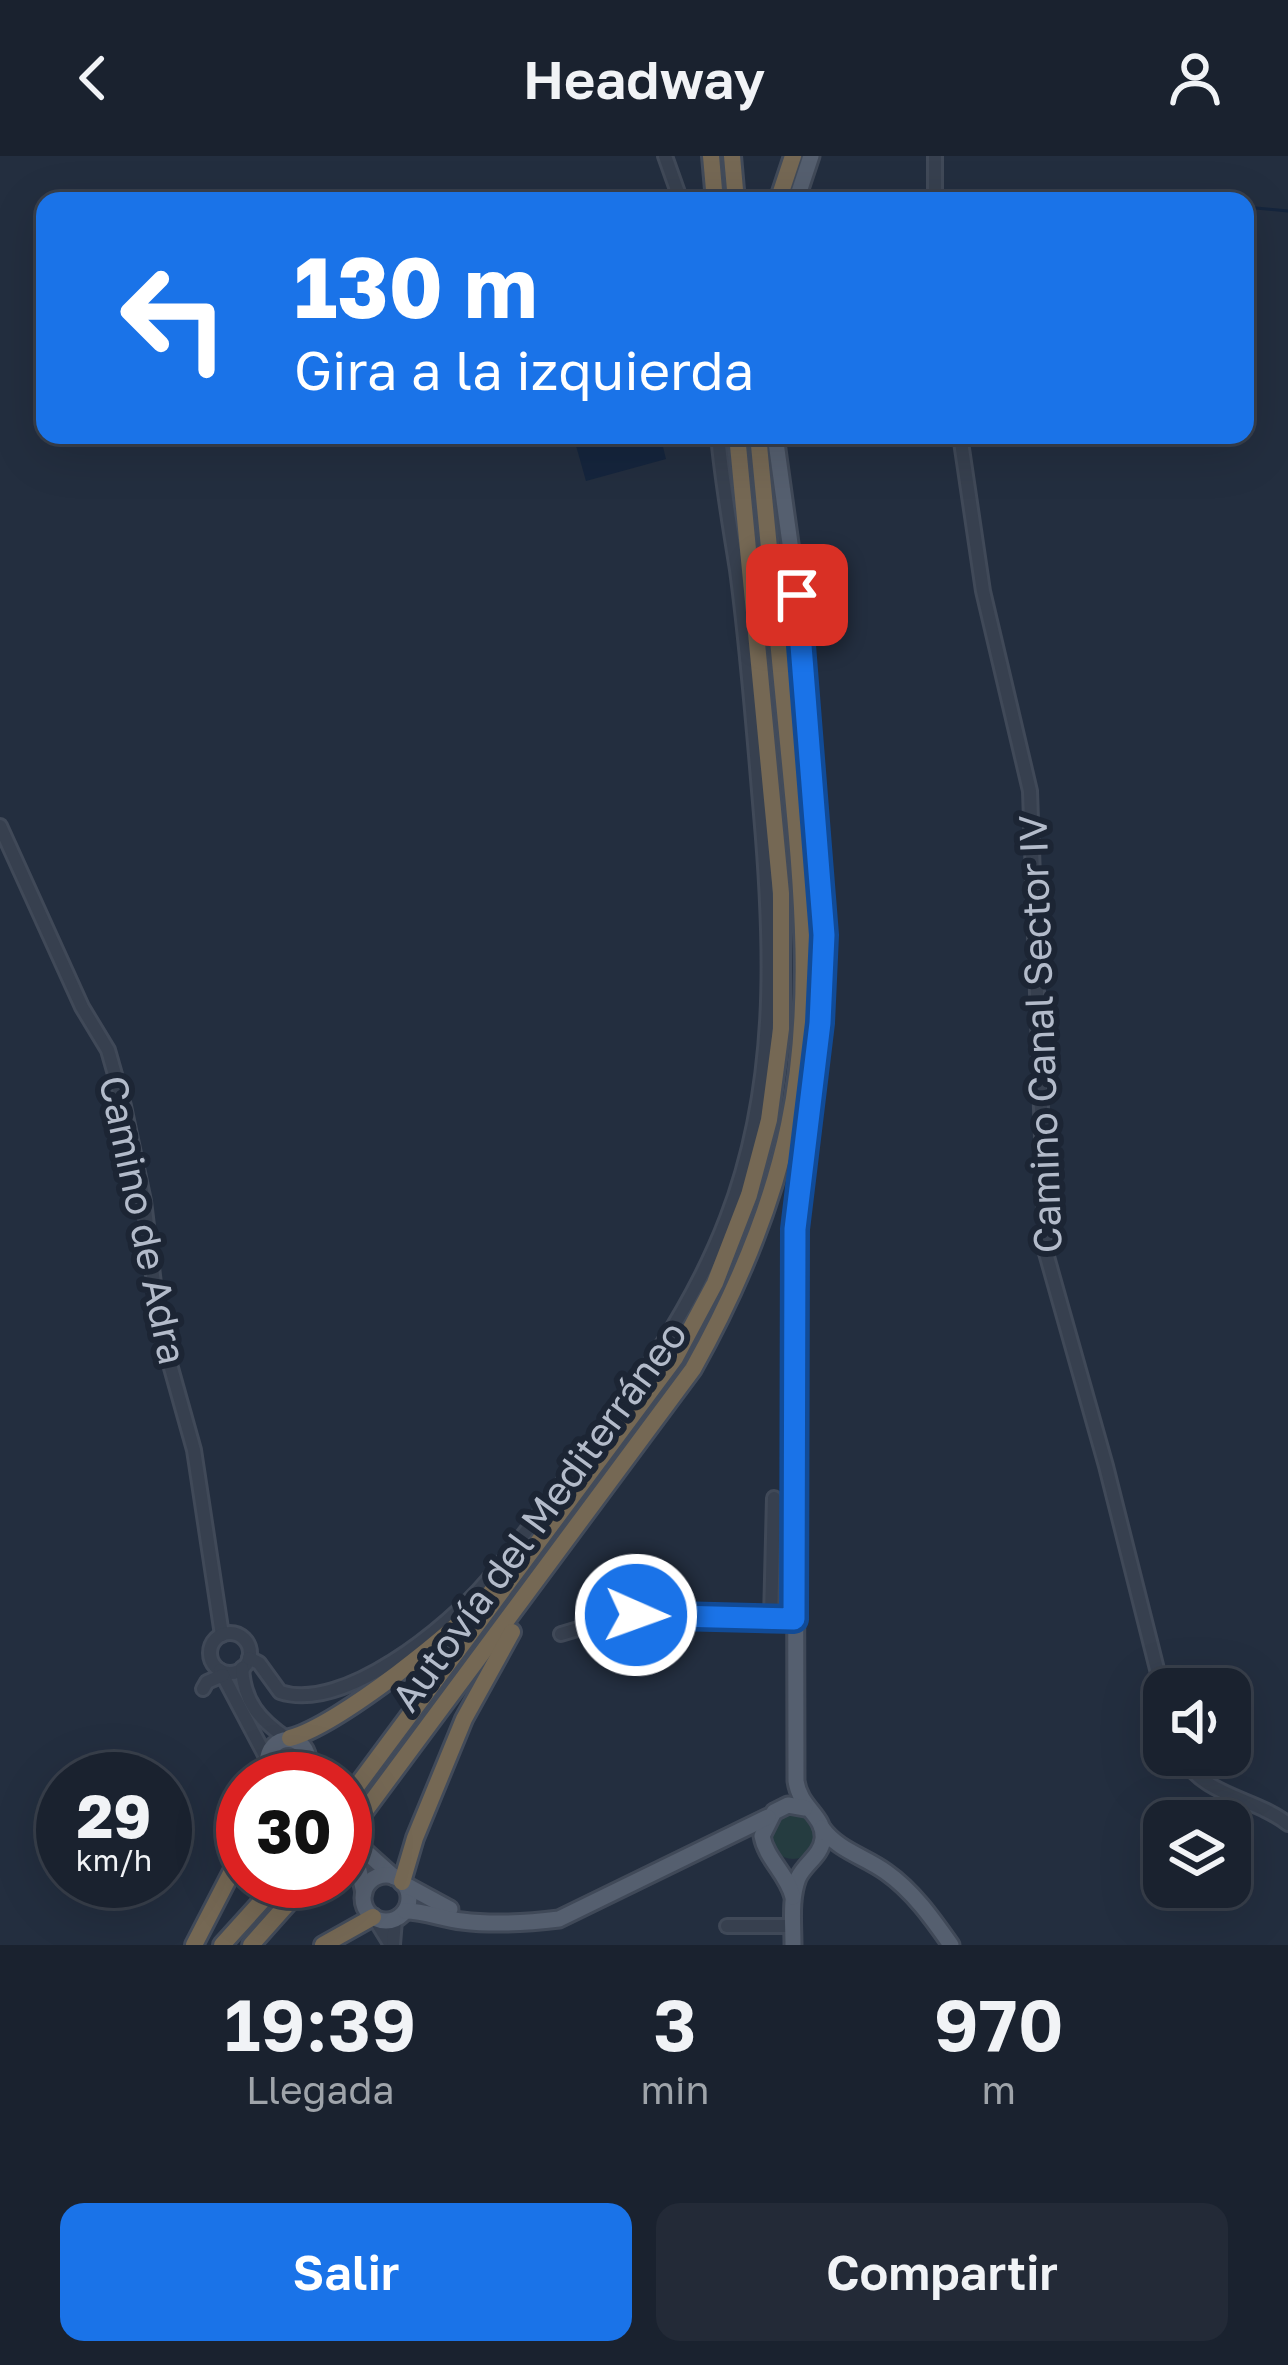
<!DOCTYPE html>
<html lang="es">
<meta charset="utf-8">
<style>
:root{--surface:#1a222f;--page:#232a37;--text:#f1f3f6;--muted:#9fa4aa;--line:#383f4b;--accent:#1a73e8}
body{margin:0;font-family:"Golos Text",sans-serif;background:var(--page);color:var(--text);height:100vh;display:flex;flex-direction:column;font-size:45px;white-space:nowrap}
*{box-sizing:border-box;margin:0}
p{font-size:39px;color:var(--muted)}
.icon{flex:none;width:66px;height:66px;fill:none;stroke:currentColor;stroke-width:2;stroke-linecap:round;stroke-linejoin:round}
.map{position:relative;height:1789px;overflow:hidden}
.details{display:flex;flex-direction:column;background:var(--surface);flex:1}
.details>*{flex:none}
.top-card{position:absolute;left:36px;top:36px;width:1218px;height:252px;border-radius:24px;box-shadow:0 12px 48px #0002,0 0 0 3px var(--line);background:#1a73e8;color:#fff;overflow:hidden}
.controls{position:absolute;left:1143px;top:1512px;display:grid;gap:24px}
.controls a{display:grid;place-items:center;width:108px;height:108px;border-radius:24px;background:var(--surface);box-shadow:0 12px 48px #0002,0 0 0 3px var(--line);font-size:60px}
.speed{position:absolute;left:36px;top:1596px;display:flex;gap:24px;font-size:60px;font-weight:700;text-align:center}
.speed>*{display:grid;place-content:center;width:156px;height:156px;border-radius:50%;background:var(--surface);box-shadow:0 12px 48px #0002,0 0 0 3px var(--line);line-height:1}
.speed small{font-size:30px;font-weight:400}
.speed .limit{border:18px solid #d22;background:#fff;color:#111}
.pin{position:absolute;display:grid;place-items:center;width:102px;height:102px;color:#fff;margin:-51px;border-radius:24px;box-shadow:0 6px 18px #0006}
.me{position:absolute;width:132px;margin:-66px;rotate:92deg;stroke-linejoin:round;filter:drop-shadow(0 0 9px #0008)}
.turn{display:flex;align-items:center;gap:42px;height:252px;padding:0 60px;font-size:54px}
.turn .icon{width:156px;height:156px;stroke-width:2.5}
.turn b{display:block;font-size:84px;line-height:102px}
.eta{display:flex;justify-content:space-evenly;align-items:center;height:204px;text-align:center}
.eta b{font-size:72px;font-weight:600;line-height:84px}
.primary-button{display:flex;gap:24px;margin-top:auto;padding:24px 60px}
.primary-button a{flex:1;height:138px;border-radius:24px;background:var(--accent);color:#fff;font-size:48px;font-weight:600;line-height:138px;text-align:center}
.primary-button a+a{background:var(--page);color:var(--text)}
header{display:flex;justify-content:space-between;align-items:center;height:156px;padding:0 60px;background:var(--surface);font-size:54px;font-weight:600}
.map>svg:first-child{display:block}
.green{fill:#253c40}
.water{fill:#15253d}
.lines{fill:none;stroke-linecap:round;stroke-linejoin:round}
.stream{stroke:#15253d;stroke-width:3}
.minor-casing{stroke:#404958;stroke-width:18}
.major-casing{stroke:#404958;stroke-width:21}
.highway-casing{stroke:#424b5a;stroke-width:22}
.minor{stroke:#37404f;stroke-width:12}
.major{stroke:#555f6f;stroke-width:15}
.highway{stroke:#756854;stroke-width:16}
.highway-bridge-casing{stroke:#424b5a;stroke-width:22;stroke-linecap:butt}
.highway-bridge{stroke:#756854;stroke-width:16}
.route-casing{stroke:#114b97;stroke-width:30}
.route{stroke:#1a73e8;stroke-width:21}
.labels{text-anchor:middle;stroke-width:12;stroke-linejoin:round;paint-order:stroke}
.street-label{font-size:39px;fill:#b3bbca;stroke:#1c2534}
</style>
<header><svg class="icon" aria-label="back" viewBox="0 0 24 24"><path d="M15 5l-7 7 7 7"/></svg>Headway<svg class="icon" aria-label="person" viewBox="0 0 24 24"><circle cx="12" cy="8" r="4"/><path d="M4 21q1-7 8-7t8 7"/></svg></header>
<div class="map">
<svg width="1288" height="1789" viewBox="0 0 1288 1789">
<rect width="100%" height="100%" fill="#232e3f"/>
<circle class="green" cx="793" cy="1680" r="23"/>
<polygon class="water" points="573,279 660,279 666,303 586,325"/>
<g class="lines">
<g class="stream">
<polyline points="937,45 1085,39 1163,45"/>
<polyline points="1245,51 1288,55"/>
</g>
<defs>
<g id="minor">
<polyline points="665,0 681,45"/>
<polyline points="935,45 935,0"/>
<polyline points="960,279 983,435 1030,635 1046,1097 1106,1310 1164,1541"/>
<polyline points="0,670 82,851 108,894 124,950 144,1045 159,1169 194,1294 222,1479"/>
<polyline points="771,1463 774,1342"/>
<circle cx="230" cy="1497" r="20"/>
<polyline points="561,1478 628,1458 794,1463"/>
<path d="M249 1502 259 1507 280 1536C343 1557 448 1471 487 1425 518 1388 546 1348 576 1309 635 1232 692 1154 727 1062 777 932 773 795 761 658 754 577 748 495 737 414 730 369 722 325 718 279"/>
<path d="M242 1512C244 1546 259 1563 286 1582"/>
<polyline points="220,1514 266,1601"/>
<polyline points="203,1533 207,1526 223,1519"/>
<path d="M1181 1599C1204 1641 1254 1641 1288 1668"/>
<polyline points="375,1763 391,1789"/>
<polyline points="727,1770 793,1770"/>
<polyline points="393,1788 395,1764"/>
</g>
<g id="major">
<polyline points="796,45 811,0"/>
<path d="M775 279 797 438 824 779 820 867 795 1073 796 1625C800 1653 825 1659 823 1683 821 1700 805 1707 798 1722 790 1743 793 1767 793 1789"/>
<path d="M280 1623 267 1610C266 1574 312 1575 308 1611L296 1623"/>
<path d="M822 1672C839 1695 864 1700 886 1716 913 1735 932 1762 951 1789"/>
<polyline points="345,1677 394,1721"/>
<polyline points="353,1687 364,1737"/>
<circle cx="386" cy="1742" r="23"/>
<polyline points="404,1728 450,1753"/>
<path d="M793 1741C787 1717 766 1703 762 1680L774 1656 788 1649 805 1652"/>
<path d="M405 1755C426 1755 442 1763 462 1765 494 1769 527 1767 559 1763L768 1661"/>
</g>
<g id="highway">
<polyline points="711,0 715,45"/>
<polyline points="732,0 736,45"/>
<polyline points="778,45 793,0"/>
<path d="M290 1582C337 1570 460 1473 493 1434"/>
<polyline points="266,1623 267,1610"/>
<polyline points="345,1646 675,1202 715,1127 749,1039 769,964 781,873 781,737 737,279"/>
<path d="M356 1667 693 1213C736 1136 771 1055 789 969 815 845 801 721 789 597 778 491 768 385 758 279"/>
<polyline points="402,1726 415,1682 464,1563 512,1476"/>
<polyline points="194,1789 243,1694"/>
<polyline points="222,1789 280,1725"/>
<polyline points="251,1789 308,1725"/>
<polyline points="323,1789 373,1761"/>
</g>
</defs>
<use href="#minor" class="minor-casing"/>
<use href="#major" class="major-casing"/>
<use href="#highway" class="highway-casing"/>
<use href="#minor" class="minor"/>
<use href="#major" class="major"/>
<use href="#highway" class="highway"/>
<defs>
<polyline id="highway-bridge" points="345,1680 356,1667"/>
</defs>
<use href="#highway-bridge" class="highway-bridge-casing"/>
<use href="#highway-bridge" class="highway-bridge"/>
</g>
<g class="lines">
<defs>
<polyline id="route" points="636,1459 794,1463 795,1073 820,867 824,779 797,439"/>
</defs>
<use href="#route" class="route-casing"/>
<use href="#route" class="route"/>
</g>
<g class="labels">
<g class="street-label">
<text transform="translate(1040 878) rotate(-92)" y="14">Camino Canal Sector IV</text>
<text transform="translate(143 1064) rotate(78)" y="14">Camino de Adra</text>
<text transform="translate(539 1360) rotate(-54)" y="14">Autovía del Mediterráneo</text>
</g>
</g>
</svg>
<div class="controls">
<a><svg class="icon" aria-label="sound" viewBox="0 0 24 24"><path d="M4 9h4l5-4v14l-5-4H4zM17 9q2 3 0 6"/></svg></a>
<a><svg class="icon" aria-label="layers" viewBox="0 0 24 24"><path d="M12 4l9 5-9 5-9-5zM3 14l9 5 9-5"/></svg></a>
</div>
<div class="speed"><div>29<small>km/h</small></div><div class="limit">30</div></div>
<div class="pin" style="left:797px;top:439px;background:#d93025"><svg class="icon" aria-label="arrive" viewBox="0 0 24 24"><path d="M6 21V4h12l-3 4 3 4H6"/></svg></div>
<svg class="me" style="left:636px;top:1459px" viewBox="-20 -20 40 40"><circle r="17" fill="#1a73e8" stroke="#fff" stroke-width="3"/><path d="M0-11L8 9 0 5-8 9z" fill="#fff"/></svg>
<div class="top-card">
<div class="turn"><svg class="icon" aria-label="left" viewBox="0 0 24 24"><path d="M17 20v-9H6M10 6l-5 5 5 5"/></svg><div><b>130 m</b>Gira a la izquierda</div></div>
</div>
</div>
<section class="details">
<div class="eta">
<div><b>19:39</b><p>Llegada</p></div>
<div><b>3</b><p>min</p></div>
<div><b>970</b><p>m</p></div>
</div>
<div class="primary-button"><a>Salir</a><a>Compartir</a></div>
</section>
